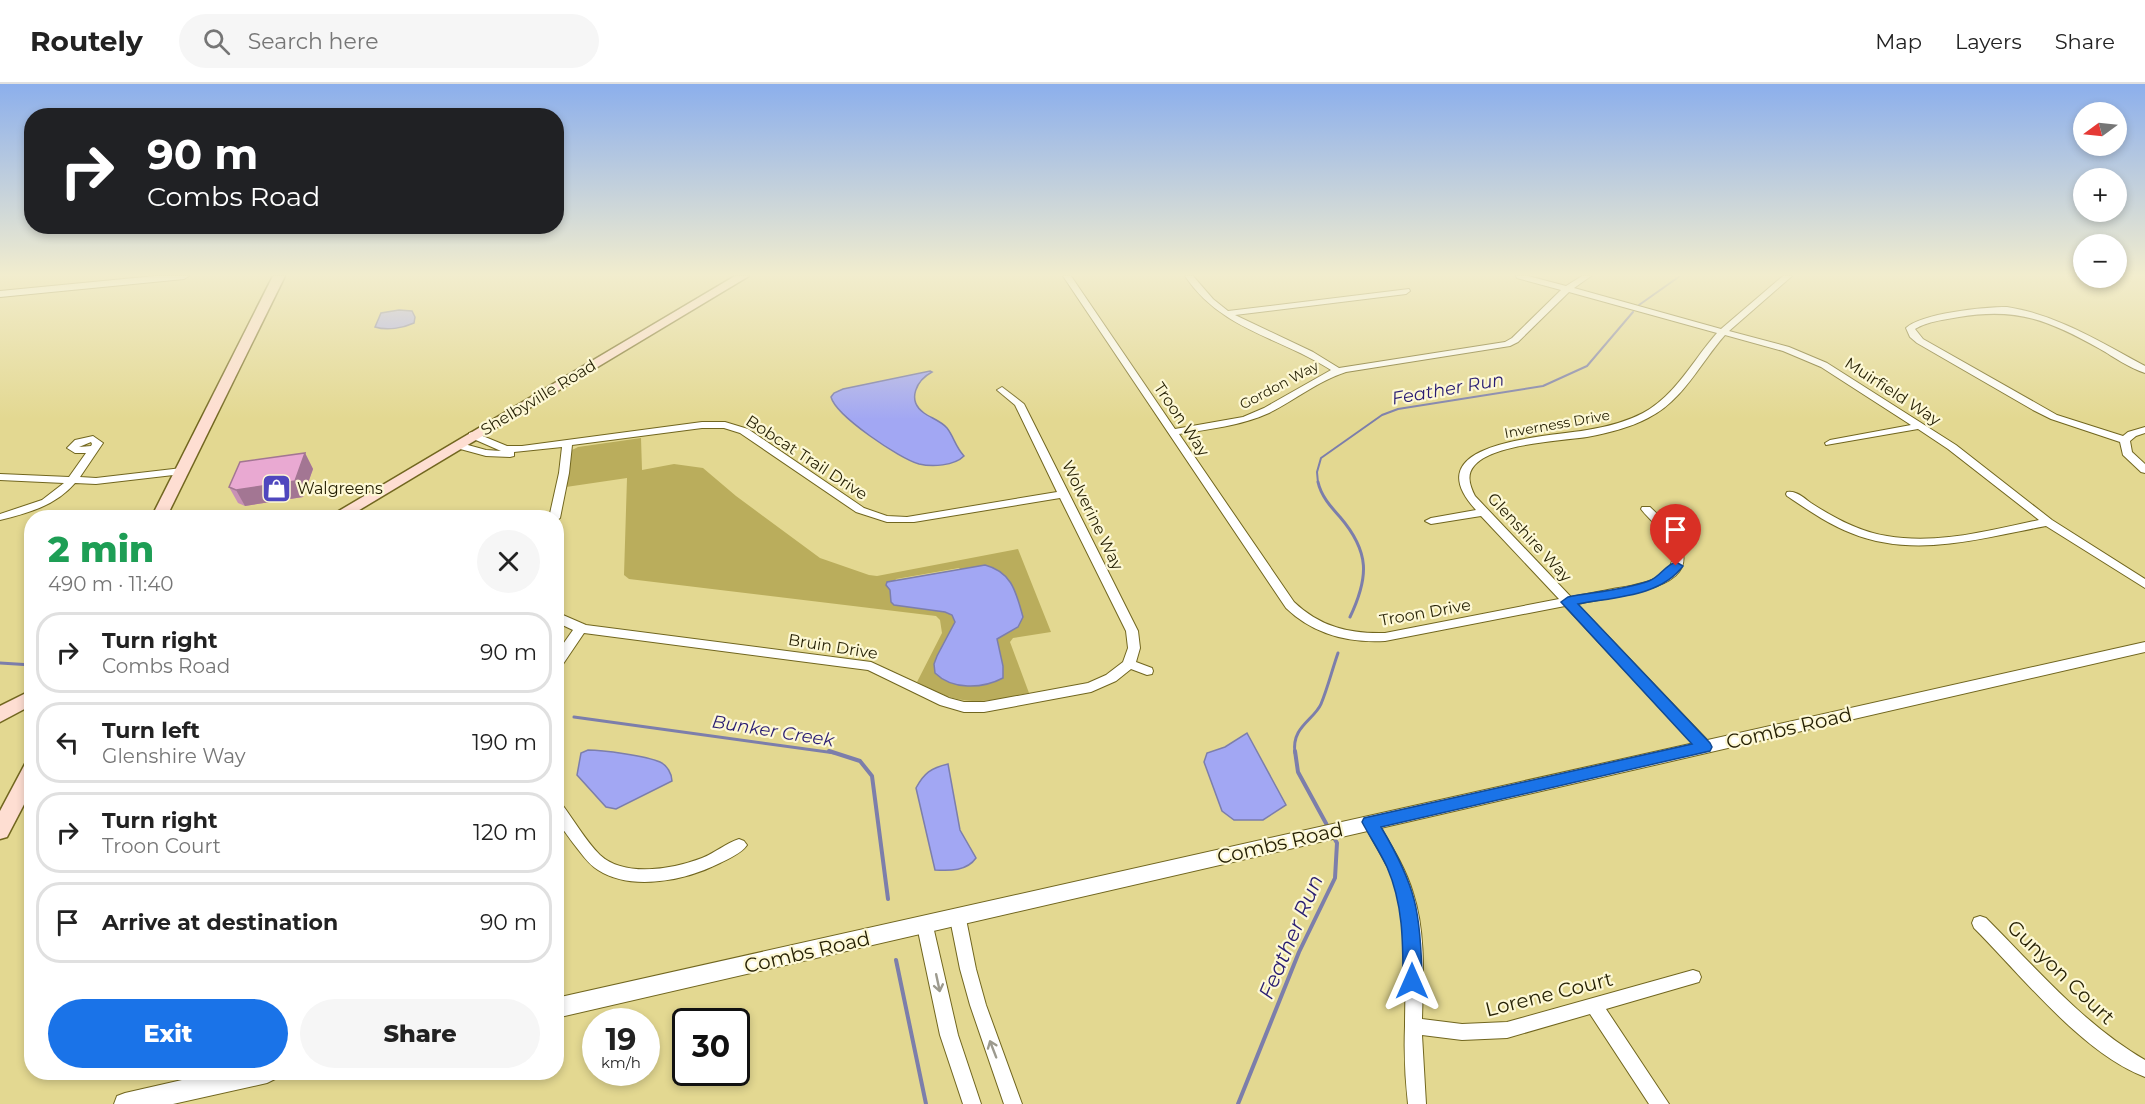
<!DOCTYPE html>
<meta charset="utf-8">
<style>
:root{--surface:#fff;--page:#f6f6f6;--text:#222;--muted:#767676;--line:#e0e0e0;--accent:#1a73e8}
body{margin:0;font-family:Montserrat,sans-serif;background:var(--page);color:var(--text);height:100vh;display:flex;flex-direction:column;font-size:22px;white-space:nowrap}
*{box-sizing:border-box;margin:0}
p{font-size:20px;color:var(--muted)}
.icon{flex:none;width:33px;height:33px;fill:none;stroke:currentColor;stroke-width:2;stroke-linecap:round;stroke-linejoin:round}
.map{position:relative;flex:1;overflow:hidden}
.details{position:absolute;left:24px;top:426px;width:540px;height:570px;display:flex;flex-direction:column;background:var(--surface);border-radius:24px;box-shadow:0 3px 9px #0003}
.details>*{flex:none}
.hud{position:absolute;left:24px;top:24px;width:540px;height:126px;border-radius:24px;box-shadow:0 3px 9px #0003;background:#202124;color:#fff;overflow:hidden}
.needle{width:39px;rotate:255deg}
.buttons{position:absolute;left:2073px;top:18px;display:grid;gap:12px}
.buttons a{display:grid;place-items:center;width:54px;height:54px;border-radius:50%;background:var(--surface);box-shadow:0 3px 9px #0003;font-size:30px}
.speed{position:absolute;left:582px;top:924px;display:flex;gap:12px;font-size:30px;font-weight:700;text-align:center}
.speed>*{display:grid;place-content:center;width:78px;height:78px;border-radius:50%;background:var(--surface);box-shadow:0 3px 9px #0003;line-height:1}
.speed small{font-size:15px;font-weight:400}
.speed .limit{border:3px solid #111;border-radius:9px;background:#fff;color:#111}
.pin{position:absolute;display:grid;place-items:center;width:51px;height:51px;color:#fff;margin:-62px -26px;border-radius:50% 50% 50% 0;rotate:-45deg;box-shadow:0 0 6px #0007}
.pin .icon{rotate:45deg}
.me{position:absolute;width:66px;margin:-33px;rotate:0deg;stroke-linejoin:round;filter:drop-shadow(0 0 4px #0008)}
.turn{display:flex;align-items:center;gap:21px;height:126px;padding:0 24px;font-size:27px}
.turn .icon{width:78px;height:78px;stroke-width:2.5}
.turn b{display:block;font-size:42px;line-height:51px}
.round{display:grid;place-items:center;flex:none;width:63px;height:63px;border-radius:32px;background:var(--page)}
.head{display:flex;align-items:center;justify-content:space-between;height:102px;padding:0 24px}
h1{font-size:36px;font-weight:800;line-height:45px;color:#1e9e55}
.primary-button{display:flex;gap:12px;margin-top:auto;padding:12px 24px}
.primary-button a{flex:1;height:69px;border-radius:36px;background:var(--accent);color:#fff;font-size:24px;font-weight:800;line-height:69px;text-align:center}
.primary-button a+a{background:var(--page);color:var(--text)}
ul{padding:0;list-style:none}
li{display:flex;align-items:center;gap:18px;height:81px;margin:0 12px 9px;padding:0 12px;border:3px solid var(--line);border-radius:24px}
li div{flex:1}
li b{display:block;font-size:22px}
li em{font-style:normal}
header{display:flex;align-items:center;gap:36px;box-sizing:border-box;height:84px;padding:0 30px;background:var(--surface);border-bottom:2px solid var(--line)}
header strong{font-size:28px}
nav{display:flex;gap:33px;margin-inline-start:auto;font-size:21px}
.search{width:420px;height:54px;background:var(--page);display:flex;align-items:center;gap:15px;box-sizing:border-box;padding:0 21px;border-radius:33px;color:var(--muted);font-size:22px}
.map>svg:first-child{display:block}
.green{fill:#baad5c;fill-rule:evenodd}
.water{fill:#a2a7f3;stroke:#7c7eab;stroke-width:1.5}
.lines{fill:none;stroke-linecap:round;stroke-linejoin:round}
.stream-far2{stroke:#7c7eab;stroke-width:2}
.stream-far1{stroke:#7c7eab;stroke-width:3}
.stream{stroke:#7c7eab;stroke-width:4}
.minor-casing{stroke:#71661f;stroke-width:2}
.tertiary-casing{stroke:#71661f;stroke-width:2}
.secondary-casing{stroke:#71661f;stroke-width:3}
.minor{fill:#fff;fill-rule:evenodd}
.tertiary{fill:#fff;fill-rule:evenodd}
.secondary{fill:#feded2;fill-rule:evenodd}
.wall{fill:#c891b5}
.shaded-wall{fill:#a37693}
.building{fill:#e9a9d2;stroke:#a37693;stroke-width:1.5}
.oneway{stroke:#9c9a8e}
.route{fill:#1a73e8;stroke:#114b97;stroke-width:1.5}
.labels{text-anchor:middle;stroke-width:4.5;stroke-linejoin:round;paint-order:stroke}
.far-street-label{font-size:14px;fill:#241f03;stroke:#fdf8d5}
.street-label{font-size:16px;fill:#241f03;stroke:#fdf8d5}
.poi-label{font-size:16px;fill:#241f03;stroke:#fdf8d5;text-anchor:start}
.water-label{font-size:18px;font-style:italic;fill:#281c72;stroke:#fdf8d5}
.near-street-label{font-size:20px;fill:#241f03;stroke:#fdf8d5}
.near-water-label{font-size:21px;font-style:italic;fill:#281c72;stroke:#fdf8d5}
</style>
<header>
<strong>Routely</strong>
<div class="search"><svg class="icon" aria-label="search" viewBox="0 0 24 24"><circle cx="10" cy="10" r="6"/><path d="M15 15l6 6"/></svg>Search here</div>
<nav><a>Map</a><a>Layers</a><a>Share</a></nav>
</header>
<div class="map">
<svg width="2145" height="1020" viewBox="0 0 2145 1020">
<rect width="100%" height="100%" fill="#e3d891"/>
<path class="green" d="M641 354 642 386 674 380 703 384 736 412 820 474 869 491 877 492 1018 465 1051 548 1013 554 1010 558 1029 609C977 619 965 624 917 598L942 549 940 536 936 532 629 495 624 491 627 394 566 403 572 366 578 363ZM959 484 1018 543 997 555 1003 582 934 580 955 538 952 531 945 528 894 521 890 506 896 495Z"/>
<g class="water">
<path d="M399 226 412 227 415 233 414 239C403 244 387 247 375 243L381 229Z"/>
<path d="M930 287 932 288C917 296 906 316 924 329 931 334 941 337 947 344 954 353 955 362 964 372 954 382 932 383 919 380 900 375 836 332 831 313L834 309 843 305Z"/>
<path d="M985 481C1012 488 1016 508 1023 533L1018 543 997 555 1003 582V594C982 605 952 606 935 589L934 580 937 572 955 538 952 531 945 528 894 521 891 518 890 506 886 501 887 498Z"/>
<polygon points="1247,649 1286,721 1263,736 1234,736 1222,727 1204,678 1207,669 1225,663"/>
<path d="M588 666C603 666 646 672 660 678 667 681 672 690 672 697L616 725 606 723 577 691 581 669Z"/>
<path d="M948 680 960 746 976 774C967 787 950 787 935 786L916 704C924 689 931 684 948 680Z"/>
</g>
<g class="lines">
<g class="stream-far2">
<polyline points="1639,221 1680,192"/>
<polyline points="1318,399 1317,388 1321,374 1382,331 1398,325 1543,302 1587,282 1633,228"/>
</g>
<g class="stream-far1">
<path d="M1318 398C1321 412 1331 423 1340 433 1370 468 1369 493 1350 533"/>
<polyline points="0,579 32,581"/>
<polyline points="574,633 835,669"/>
<path d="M1295 669C1291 643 1314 636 1321 620 1328 603 1332 586 1338 569"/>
</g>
<g class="stream">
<polyline points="829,667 860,677 872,692 888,815"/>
<polyline points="1295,667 1298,688 1328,743"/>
<polyline points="896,876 926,1020"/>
<polyline points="1238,1020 1299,868 1335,794 1337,759 1333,752"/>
</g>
<defs>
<g id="minor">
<path d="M1063 192H1071L1175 345 1243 333 1264 324 1331 286C1280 253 1221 246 1185 192H1193L1213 215 1228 227 1409 205 1410 207 1406 210 1235 231 1313 268 1339 284 1505 258 1512 254 1561 206 1517 194 1516 192H1528L1566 202 1582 192H1591L1574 204 1721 245 1783 192H1792L1729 247 1789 263 1827 279 1956 361 2052 436 2145 495V504L2046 442C1983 454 1914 475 1851 449 1828 440 1808 426 1787 412L1786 410 1787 408C1796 406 1804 414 1811 419 1834 434 1860 448 1887 452 1938 461 1990 446 2039 436L1948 365 1918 345 1826 361 1825 359 1830 356 1911 341 1821 283 1783 267 1725 251C1700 279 1683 317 1648 334 1629 344 1608 349 1587 353 1560 357 1491 360 1474 382 1466 391 1470 402 1475 412L1571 513C1585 510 1599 508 1613 505 1635 501 1684 496 1670 461 1664 446 1650 437 1641 425L1642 423H1650C1735 503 1639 507 1577 520L1710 659 1712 663 1710 667 1705 668 1700 667 1565 522 1385 557C1348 559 1313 550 1286 524ZM1569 208 1717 249C1693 276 1676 311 1643 329 1626 338 1606 343 1587 346 1548 353 1412 357 1476 426L1431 434 1425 437 1431 440 1481 432 1559 515 1385 549C1350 550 1320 543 1294 518L1179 350C1210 345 1240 342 1269 329 1295 316 1318 297 1346 288L1510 262 1518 258Z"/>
<path d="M2007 223C2058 231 2100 258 2145 282V289C2129 284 2114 273 2100 265 2050 237 2018 223 1959 233 1944 236 1928 237 1915 245L1923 255 2057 331 2123 352 2128 348 2145 343V349L2136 352 2130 357 2132 368 2145 380V389L2141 388 2123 371 2120 358 2051 335 2033 326 1917 259 1910 253 1906 244C1922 229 1984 223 2007 223Z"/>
<polygon points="1002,303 1024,320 1138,547 1140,564 1136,578 1152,584 1153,587 1152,590 1147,591 1131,585 1116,597 1091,608 984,628 964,628 940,621 868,586 584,549 561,583 556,584 556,570 573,546 556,538 556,528 586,541 871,578 949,614 964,618 984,618 1088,599 1106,591 1123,578 1128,564 1126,547 1060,414 914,438 887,438 856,428 740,349 724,344 702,344 572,361 569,389 560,434 556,437 556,434 549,434 559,389 562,363 514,368 514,372 510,373 486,372 453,363 452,361 457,358 486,366 501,367 469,353 469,349 473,348 507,362 522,362 702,338 725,338 748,345 864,424 887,432 907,433 1057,408 1015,321 997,306"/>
<path d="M93 352 103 359 80 393 96 394 182 384 187 387 182 390 96 400 75 399C55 422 28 429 0 436V430L42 416 64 399 0 396V390L69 393 86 369H75L67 364 75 356ZM91 358 92 360 91 362 79 363Z"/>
<path d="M556 717 561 719C574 736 585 756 600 771 625 794 673 785 702 774 715 769 726 759 739 755L744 757 747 761C742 769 728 775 720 779 687 796 632 808 598 786 588 780 581 769 573 759 561 742 556 739 556 717Z"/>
<path d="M1370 732 1375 734C1389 758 1405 782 1413 809 1426 849 1423 894 1422 935L1462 940 1507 938 1693 886 1699 888 1701 893 1699 898 1606 925 1669 1020H1649L1590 930 1507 954 1462 956 1422 951 1426 1020H1408C1405 994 1404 968 1405 942 1405 900 1409 858 1400 817 1394 788 1376 764 1363 738L1365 734Z"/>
<polygon points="958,828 964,830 966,835 976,885 986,921 1022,1020 1004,1020 970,921 960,885 950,835 952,830"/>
<path d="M1980 832 1986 834C2036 884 2083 940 2145 976V993C2082 969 2022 892 1974 844L1972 839 1974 834Z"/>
<polygon points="925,835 931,837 933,842 958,951 981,1020 963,1020 940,951 917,842 919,837"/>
</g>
<g id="tertiary">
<polygon points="155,192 189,192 184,195 0,213 0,207"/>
<polygon points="2145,558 2145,568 556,934 556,914"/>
<polygon points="217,988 278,988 275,995 267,999 173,1020 114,1020 117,1012 125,1009"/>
</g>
<g id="secondary">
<polygon points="273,192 285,192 166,434 151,434"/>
<polygon points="735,192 749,192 346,434 327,434"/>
<polygon points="32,606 32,621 0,638 0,622"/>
<polygon points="32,678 32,705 7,753 0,755 0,727 25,680"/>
</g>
</defs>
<use href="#minor" class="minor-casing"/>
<use href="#tertiary" class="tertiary-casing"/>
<use href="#secondary" class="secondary-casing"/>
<use href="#minor" class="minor"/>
<use href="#tertiary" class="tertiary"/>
<use href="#secondary" class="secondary"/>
</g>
<polygon class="wall" points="305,369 313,385 303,413 245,422 238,419 229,403"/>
<polygon class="shaded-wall" points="305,369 313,385 303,413 245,422 236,406"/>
<polygon class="building" points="305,369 295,397 236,406 229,403 240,378"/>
<defs><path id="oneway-shaft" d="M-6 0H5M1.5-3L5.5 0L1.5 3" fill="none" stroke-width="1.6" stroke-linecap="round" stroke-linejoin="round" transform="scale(1.5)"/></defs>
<g class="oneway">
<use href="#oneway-shaft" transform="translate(938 899) rotate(78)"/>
<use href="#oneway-shaft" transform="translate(993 965) rotate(-111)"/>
</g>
<linearGradient id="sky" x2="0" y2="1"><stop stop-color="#8cafec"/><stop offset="0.57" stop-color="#f2edce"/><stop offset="1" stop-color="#f2edce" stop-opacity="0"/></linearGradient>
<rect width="2145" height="335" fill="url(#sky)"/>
<path class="route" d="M1676 478 1683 482C1660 513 1613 513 1578 520L1710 659 1712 663 1710 667 1381 743C1416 802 1421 828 1422 897L1419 903 1412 905 1406 903 1403 897C1403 857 1403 820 1387 783 1380 768 1370 753 1362 738L1364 734 1692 660 1561 518 1568 513C1594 508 1624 506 1649 497 1660 493 1665 481 1676 478Z"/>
<defs>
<symbol id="shop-square" viewBox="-11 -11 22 22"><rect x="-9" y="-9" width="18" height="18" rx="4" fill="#4f47be" stroke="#fdf8d5"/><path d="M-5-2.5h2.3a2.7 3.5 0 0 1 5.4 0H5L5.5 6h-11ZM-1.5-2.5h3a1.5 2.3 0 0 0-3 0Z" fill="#fff"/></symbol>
</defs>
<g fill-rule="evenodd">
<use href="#shop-square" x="260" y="388" width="33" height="33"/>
</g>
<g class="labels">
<g class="far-street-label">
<text transform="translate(1279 301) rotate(-28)" y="5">Gordon Way</text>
<text transform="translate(1557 340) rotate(-10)" y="5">Inverness Drive</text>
</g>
<g class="street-label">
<text transform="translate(1893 307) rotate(33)" y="6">Muirfield Way</text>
<text transform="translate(538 313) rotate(-31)" y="6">Shelbyville Road</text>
<text transform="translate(1182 335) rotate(56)" y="6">Troon Way</text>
<text transform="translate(807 373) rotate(33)" y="6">Bobcat Trail Drive</text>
<text transform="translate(1093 431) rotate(64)" y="6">Wolverine Way</text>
<text transform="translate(1530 453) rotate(47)" y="6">Glenshire Way</text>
<text transform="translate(1425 528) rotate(-10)" y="6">Troon Drive</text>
<text transform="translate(833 562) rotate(9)" y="6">Bruin Drive</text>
</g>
<g class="poi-label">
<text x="297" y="410">Walgreens</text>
</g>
<g class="water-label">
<text transform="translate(1448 305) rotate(-10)" y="6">Feather Run</text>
<text transform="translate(773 647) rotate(9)" y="6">Bunker Creek</text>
</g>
<g class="near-street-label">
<text transform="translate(1789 644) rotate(-13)" y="7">Combs Road</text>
<text transform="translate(1280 759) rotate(-13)" y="7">Combs Road</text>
<text transform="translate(807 868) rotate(-13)" y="7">Combs Road</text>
<text transform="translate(2061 888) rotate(44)" y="7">Gunyon Court</text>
<text transform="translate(1549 910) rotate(-14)" y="7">Lorene Court</text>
</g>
<g class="near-water-label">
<text transform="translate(1291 853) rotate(-67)" y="7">Feather Run</text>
</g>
</g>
</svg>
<div class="buttons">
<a><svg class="needle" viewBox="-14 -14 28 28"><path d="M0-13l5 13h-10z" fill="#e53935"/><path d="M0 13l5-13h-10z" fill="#767676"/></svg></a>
<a>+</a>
<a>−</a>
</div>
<div class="speed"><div>19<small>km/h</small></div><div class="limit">30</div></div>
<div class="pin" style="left:1676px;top:482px;background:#d93025"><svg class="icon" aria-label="arrive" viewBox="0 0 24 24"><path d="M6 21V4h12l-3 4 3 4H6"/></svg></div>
<svg class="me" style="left:1412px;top:897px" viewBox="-20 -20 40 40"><path d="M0-17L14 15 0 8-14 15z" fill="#1a73e8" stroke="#fff" stroke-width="4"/></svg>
<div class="hud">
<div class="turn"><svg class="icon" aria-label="right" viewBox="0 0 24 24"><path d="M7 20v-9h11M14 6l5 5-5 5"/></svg><div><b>90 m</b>Combs Road</div></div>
</div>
<section class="details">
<div class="head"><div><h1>2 min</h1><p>490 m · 11:40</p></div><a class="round"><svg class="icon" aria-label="close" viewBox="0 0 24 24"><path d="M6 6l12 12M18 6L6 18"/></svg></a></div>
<ul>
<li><svg class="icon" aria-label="right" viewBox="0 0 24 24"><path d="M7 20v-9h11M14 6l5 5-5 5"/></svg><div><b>Turn right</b><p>Combs Road</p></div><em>90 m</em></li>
<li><svg class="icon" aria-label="left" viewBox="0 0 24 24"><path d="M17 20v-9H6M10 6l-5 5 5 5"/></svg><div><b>Turn left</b><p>Glenshire Way</p></div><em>190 m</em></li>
<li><svg class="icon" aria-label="right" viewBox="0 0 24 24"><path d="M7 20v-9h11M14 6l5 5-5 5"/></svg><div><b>Turn right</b><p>Troon Court</p></div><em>120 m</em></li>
<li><svg class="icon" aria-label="arrive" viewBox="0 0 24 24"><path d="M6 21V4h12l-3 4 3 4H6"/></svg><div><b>Arrive at destination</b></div><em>90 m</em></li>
</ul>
<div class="primary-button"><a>Exit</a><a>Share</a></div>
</section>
</div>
